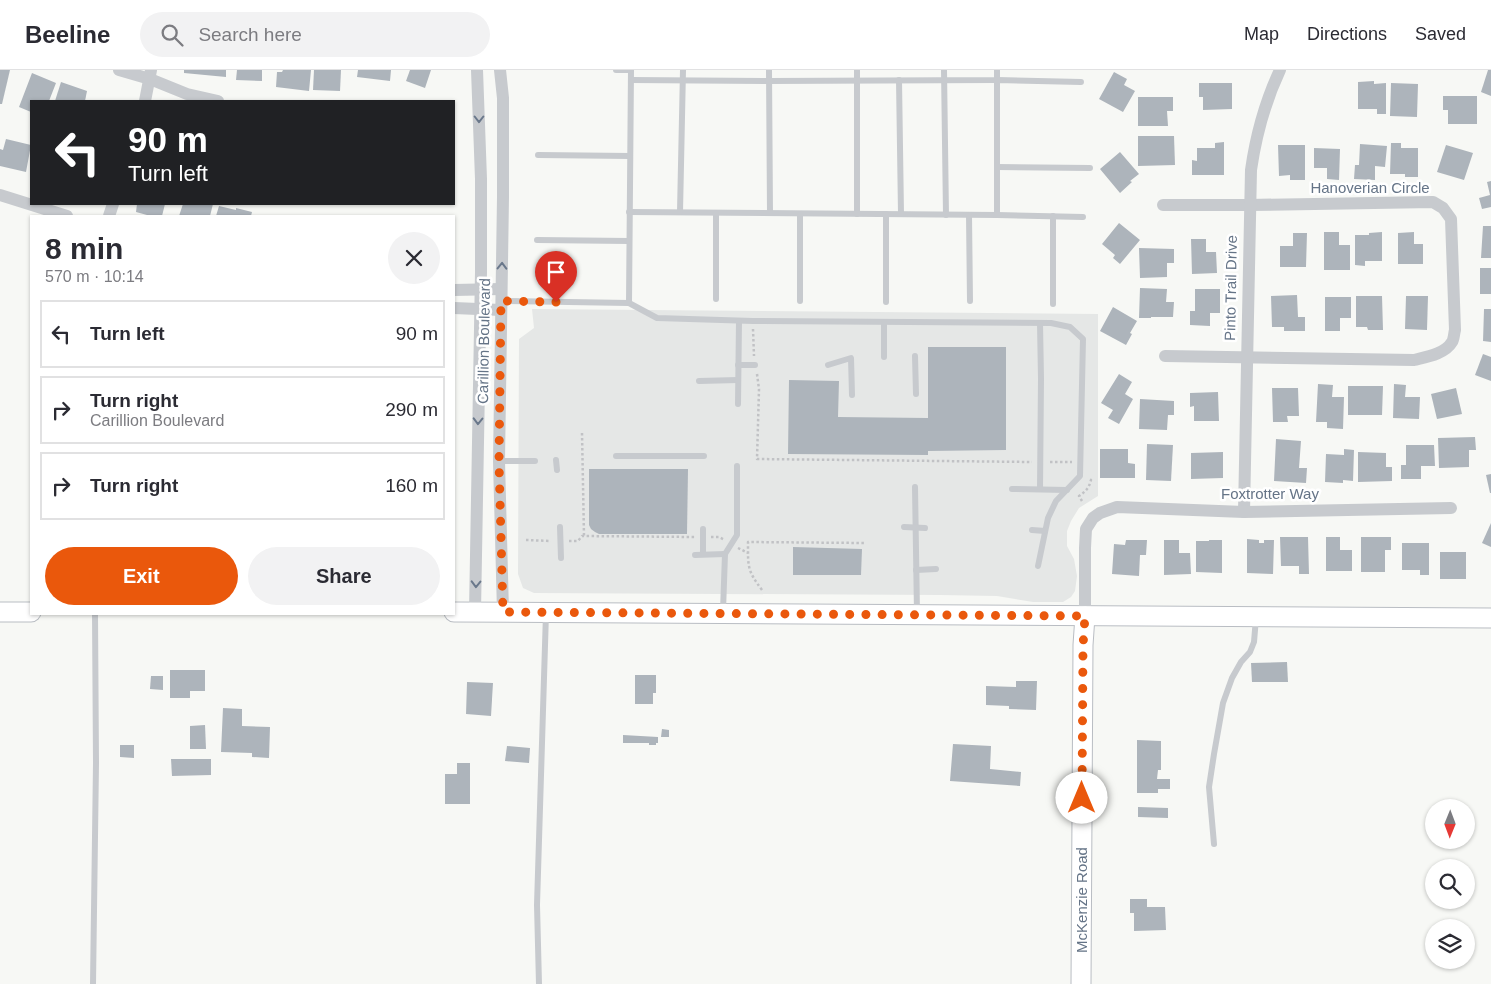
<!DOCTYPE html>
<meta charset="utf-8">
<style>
:root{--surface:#fff;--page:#f2f2f3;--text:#2b2b33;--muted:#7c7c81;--line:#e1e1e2;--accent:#ea580c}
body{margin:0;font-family:Helvetica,sans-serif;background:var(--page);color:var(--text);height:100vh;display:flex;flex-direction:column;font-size:19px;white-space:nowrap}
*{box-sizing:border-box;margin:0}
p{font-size:16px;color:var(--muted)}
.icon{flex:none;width:28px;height:28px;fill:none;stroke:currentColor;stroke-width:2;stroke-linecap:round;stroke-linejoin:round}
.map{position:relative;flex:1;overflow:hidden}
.panel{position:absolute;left:30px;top:145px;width:425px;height:400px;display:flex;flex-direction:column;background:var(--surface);border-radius:0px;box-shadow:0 1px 4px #0004}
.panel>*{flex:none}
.banner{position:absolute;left:30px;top:30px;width:425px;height:105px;border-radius:0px;box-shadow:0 1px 4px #0004;background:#202124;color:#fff;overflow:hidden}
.needle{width:32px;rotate:181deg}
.tools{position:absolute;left:1425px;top:729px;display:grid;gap:10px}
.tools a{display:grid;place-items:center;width:50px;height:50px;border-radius:50%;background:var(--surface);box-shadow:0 1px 4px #0004;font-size:25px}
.pin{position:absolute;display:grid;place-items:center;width:42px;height:42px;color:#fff;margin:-51px -21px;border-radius:50% 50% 50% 0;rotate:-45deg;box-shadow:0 0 5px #0007}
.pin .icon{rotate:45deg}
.me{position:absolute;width:55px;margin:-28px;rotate:0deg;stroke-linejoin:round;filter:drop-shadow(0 0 4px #0008)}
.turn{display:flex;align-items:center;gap:18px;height:105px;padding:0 15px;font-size:22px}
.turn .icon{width:65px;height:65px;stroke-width:2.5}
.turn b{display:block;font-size:35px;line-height:42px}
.round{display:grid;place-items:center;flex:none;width:52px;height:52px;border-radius:26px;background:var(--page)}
.head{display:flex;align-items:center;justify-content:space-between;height:85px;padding:0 15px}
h1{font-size:30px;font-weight:800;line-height:38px}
.primary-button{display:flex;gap:10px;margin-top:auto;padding:10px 15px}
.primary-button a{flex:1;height:58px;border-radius:30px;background:var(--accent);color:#fff;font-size:20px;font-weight:800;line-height:58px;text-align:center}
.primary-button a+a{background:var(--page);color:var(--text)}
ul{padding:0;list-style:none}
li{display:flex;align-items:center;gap:15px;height:68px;margin:0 10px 8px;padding:0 5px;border:2px solid var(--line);border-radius:0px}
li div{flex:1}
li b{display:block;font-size:19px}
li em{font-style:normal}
header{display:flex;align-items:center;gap:30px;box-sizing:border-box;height:70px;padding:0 25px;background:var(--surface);border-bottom:1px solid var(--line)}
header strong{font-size:24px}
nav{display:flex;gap:28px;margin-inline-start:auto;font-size:18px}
.search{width:350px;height:45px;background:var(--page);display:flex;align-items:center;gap:12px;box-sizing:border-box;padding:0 18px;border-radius:28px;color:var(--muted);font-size:19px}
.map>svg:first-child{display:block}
.built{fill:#e5e7e6}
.building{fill:#adb4bb}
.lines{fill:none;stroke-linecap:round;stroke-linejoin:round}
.secondary-casing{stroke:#b9bdc3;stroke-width:21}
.path{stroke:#c1c2c5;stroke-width:2.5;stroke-dasharray:2.5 2.5;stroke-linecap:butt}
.lane{stroke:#c7cace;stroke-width:6}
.street{stroke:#c7cace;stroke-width:12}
.secondary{stroke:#fff;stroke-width:19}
.oneway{stroke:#6a788b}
.route{stroke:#ea580c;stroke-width:9;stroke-dasharray:0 16.2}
.labels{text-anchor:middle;stroke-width:5;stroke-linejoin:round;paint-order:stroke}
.street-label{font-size:15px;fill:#657487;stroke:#fff}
</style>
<header>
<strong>Beeline</strong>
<div class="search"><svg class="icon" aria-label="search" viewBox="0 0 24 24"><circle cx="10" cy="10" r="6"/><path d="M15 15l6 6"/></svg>Search here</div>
<nav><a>Map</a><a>Directions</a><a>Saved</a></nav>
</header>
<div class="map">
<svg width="1491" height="914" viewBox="0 0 1491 914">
<rect width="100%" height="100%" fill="#f7f8f5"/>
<polygon class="built" points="532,239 1098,244 1098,426 1079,438 1071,451 1067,461 1067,476 1074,489 1077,506 1075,521 1071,527 1063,532 1033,532 997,526 940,525 534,523 523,518 518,504 519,269 534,258"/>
<g class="building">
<polygon points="0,0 10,0 2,34 0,34"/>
<polygon points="184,0 226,0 226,7 184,3"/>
<polygon points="237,0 262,0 262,11 236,10"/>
<polygon points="283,0 311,0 309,21 276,17 277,2 282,2"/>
<polygon points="314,0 341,0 340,21 313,20"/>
<polygon points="358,0 391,0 390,11 357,7"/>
<polygon points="410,0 431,0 425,18 406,11"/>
<polygon points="1488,0 1491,0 1491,26 1481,22"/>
<polygon points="1114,2 1127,9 1124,15 1135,21 1123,42 1099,29"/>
<polygon points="32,3 56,13 49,31 31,31 31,42 19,37"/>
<polygon points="1374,11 1374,14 1386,13 1386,44 1377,44 1377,39 1358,39 1358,12"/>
<polygon points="61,12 87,21 85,31 55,31"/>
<polygon points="1199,13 1232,13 1232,39 1203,40 1203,27 1199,27"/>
<polygon points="1391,13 1418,14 1417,47 1390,46"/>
<polygon points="1443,26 1477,26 1477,54 1448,54 1448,40 1443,40"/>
<polygon points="1138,27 1173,27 1173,41 1167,41 1168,56 1138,56"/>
<polygon points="1138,66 1174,66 1175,95 1138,96"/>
<polygon points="6,69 31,75 26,102 0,96 0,79 3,80"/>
<polygon points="1224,72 1224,105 1192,105 1192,90 1197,91 1197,78 1215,78 1215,73"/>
<polygon points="1391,73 1401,73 1401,78 1418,78 1418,107 1405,107 1405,104 1390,104"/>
<polygon points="1360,74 1387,76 1385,97 1375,96 1375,110 1354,109 1355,95 1359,95"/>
<polygon points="1278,75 1305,75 1305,110 1290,110 1290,105 1279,106"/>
<polygon points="1446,75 1473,83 1464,110 1437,102"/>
<polygon points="1314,78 1340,79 1339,110 1327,109 1327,98 1314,98"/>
<polygon points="1120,82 1139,104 1130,111 1132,112 1120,123 1100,99"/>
<polygon points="1491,111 1491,137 1482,139 1479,128 1490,125 1487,112"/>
<polygon points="137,134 165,134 162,146 147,146 147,145 136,142"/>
<polygon points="183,134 213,134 210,146 179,146"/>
<polygon points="219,136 236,140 236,138 252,142 251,146 216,146"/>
<polygon points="1119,153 1140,170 1120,194 1113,188 1115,185 1102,174"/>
<polygon points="1483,156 1491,156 1491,188 1481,188"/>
<polygon points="1324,162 1339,162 1339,175 1350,175 1350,200 1324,200"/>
<polygon points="1382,162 1382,191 1365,191 1365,196 1355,195 1355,165 1369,165 1369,163"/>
<polygon points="1414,162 1414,174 1423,174 1423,194 1398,194 1398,163"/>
<polygon points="1293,163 1307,163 1306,197 1280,197 1280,176 1293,176"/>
<polygon points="1191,169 1206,169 1206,182 1216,182 1217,203 1192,204"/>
<polygon points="1139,178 1174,179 1174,193 1167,193 1167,207 1140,208"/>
<rect x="1480" y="198" width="11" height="26"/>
<polygon points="1140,218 1167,219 1166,232 1174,232 1173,247 1151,247 1151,248 1139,248"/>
<polygon points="1195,219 1220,219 1220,243 1210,243 1210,256 1190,255 1190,241 1195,241"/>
<polygon points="1297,225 1298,247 1305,247 1305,261 1284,261 1284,257 1272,257 1271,226"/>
<polygon points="1356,226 1382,226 1383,260 1368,260 1367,257 1356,257"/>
<polygon points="1406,226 1428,226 1427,260 1405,259"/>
<polygon points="1325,227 1351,227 1351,248 1340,248 1340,261 1325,261"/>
<polygon points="1113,237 1137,251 1130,263 1132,264 1126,275 1100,261"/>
<polygon points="1484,239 1491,239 1491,272 1483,271"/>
<polygon points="928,277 1006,277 1006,380 928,381 928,385 788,384 789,310 839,311 838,347 928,348"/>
<polygon points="1483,284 1491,287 1491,311 1475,305"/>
<polygon points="1119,304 1132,312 1125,324 1133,329 1119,354 1108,348 1113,340 1101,333"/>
<polygon points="1318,314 1333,315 1332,327 1344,327 1343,359 1327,358 1327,352 1316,352"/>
<polygon points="1394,314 1406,315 1405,327 1420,327 1419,349 1393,348"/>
<polygon points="1348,316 1383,316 1382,345 1348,345"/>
<polygon points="1272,318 1298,318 1299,346 1287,346 1288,352 1273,352"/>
<polygon points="1456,318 1462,344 1437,349 1431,324"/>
<polygon points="1218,322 1219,351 1194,351 1194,336 1190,337 1190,323"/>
<polygon points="1140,329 1174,331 1174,345 1168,345 1167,360 1139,359"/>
<polygon points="1475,367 1476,380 1469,380 1469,397 1439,398 1438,368"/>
<polygon points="1276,369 1301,371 1299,398 1307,398 1306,413 1274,411"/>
<polygon points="1147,374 1173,375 1171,411 1146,410"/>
<polygon points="1406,375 1434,375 1435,396 1421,396 1421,409 1401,409 1401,395 1406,395"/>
<polygon points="1100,379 1128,379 1128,393 1135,394 1135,408 1100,408"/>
<polygon points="1344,379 1354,380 1353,411 1343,410 1343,413 1325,412 1326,384 1344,385"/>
<polygon points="1223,382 1223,408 1191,409 1191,383"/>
<polygon points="1358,382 1386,383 1386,397 1392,397 1392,411 1358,412"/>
<polygon points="589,399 688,399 687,464 599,464 595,462 591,459 589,455"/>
<polygon points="1491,404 1491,423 1490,423 1486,405"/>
<polygon points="1491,453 1491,477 1482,473"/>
<polygon points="1280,467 1308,467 1309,504 1299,504 1299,496 1281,496"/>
<polygon points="1326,467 1340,467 1340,480 1352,480 1352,501 1326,501"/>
<polygon points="1361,467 1391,467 1391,480 1385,480 1385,502 1361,502"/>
<polygon points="1247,469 1259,470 1259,473 1264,473 1264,470 1274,470 1273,504 1247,503"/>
<polygon points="1126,470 1147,470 1146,485 1140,485 1139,506 1112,504 1114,474 1125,475"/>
<polygon points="1164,470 1179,470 1179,483 1190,483 1191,504 1164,505"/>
<polygon points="1209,470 1222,470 1222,503 1196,502 1196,471 1209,471"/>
<polygon points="1402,473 1429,473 1429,505 1420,505 1420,500 1402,500"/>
<polygon points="793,477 862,479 861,505 793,505"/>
<rect x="1440" y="482" width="26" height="27"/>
<polygon points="1287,592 1288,612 1252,612 1251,593"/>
<polygon points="170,600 205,600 205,621 190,621 190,628 170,628"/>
<polygon points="635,605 656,605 656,623 653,623 653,634 635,634"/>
<polygon points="151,606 163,606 163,620 150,619"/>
<polygon points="1016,611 1037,611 1036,640 1009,639 1009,636 986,635 986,616 1016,617"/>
<polygon points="467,612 493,613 491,646 466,644"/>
<polygon points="223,638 242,639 242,656 270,657 269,688 252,687 252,683 221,682"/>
<polygon points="205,655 206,679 190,679 190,656"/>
<polygon points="662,659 669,660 669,667 661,667"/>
<polygon points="623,665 658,667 658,673 656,673 656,675 649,675 649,673 623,673"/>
<polygon points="1137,670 1161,671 1161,700 1158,700 1157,709 1170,709 1170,719 1158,719 1158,723 1137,723"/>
<polygon points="953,674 991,676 990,699 1021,702 1020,716 950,711"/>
<polygon points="120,675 134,675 134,688 120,687"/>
<polygon points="507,676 530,678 529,693 505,691"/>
<polygon points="171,689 211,689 211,705 172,706"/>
<polygon points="457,693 470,693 470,734 445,734 445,704 457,704"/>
<polygon points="1138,737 1168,738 1168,748 1138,747"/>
<polygon points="1130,829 1147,829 1147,837 1165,837 1166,860 1134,861 1134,843 1130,843"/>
</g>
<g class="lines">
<defs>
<g id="secondary">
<polyline points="0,542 31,542"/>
<polyline points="454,542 1491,548"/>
<polyline points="1081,914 1083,575 1085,546"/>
</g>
</defs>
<use href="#secondary" class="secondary-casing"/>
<g class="path">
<polyline points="753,259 754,286"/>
<polyline points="757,304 759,319 757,389 1032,392"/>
<polyline points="582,363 584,466"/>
<polyline points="1050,392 1072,392"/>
<path d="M1082 431 1079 426C1086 421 1089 418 1091 410L1088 408"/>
<polyline points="711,467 719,467 725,470"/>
<polyline points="526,470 551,471"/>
<polyline points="569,471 578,471 582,466 695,467"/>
<polyline points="738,478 748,483"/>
<path d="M762 520C747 500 748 497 748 472L864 473"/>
</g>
<g class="lane">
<polyline points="616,0 631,0"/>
<polyline points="769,0 770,143"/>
<polyline points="857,0 857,144"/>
<polyline points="944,0 946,145"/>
<polyline points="631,10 769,11 997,10 997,0"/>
<polyline points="899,10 901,144"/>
<polyline points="538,85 630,86"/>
<polyline points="997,97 1090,98"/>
<polyline points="629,142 997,145 997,10 1081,12"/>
<polyline points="680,142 683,0"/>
<polyline points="716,143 716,229"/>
<polyline points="886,144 886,232"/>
<polyline points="969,145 970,231"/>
<polyline points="997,145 1083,147"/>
<polyline points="537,170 629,171"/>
<polyline points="501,231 629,233 657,248 753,251 1051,253 1070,257 1083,269 1080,406 1056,431 1048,448 1038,496"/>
<polyline points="800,231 800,144"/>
<polyline points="629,233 631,0"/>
<polyline points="1053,234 1053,146"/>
<polyline points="884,252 884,287"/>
<polyline points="915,286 916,324"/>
<polyline points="738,295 755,295"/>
<polyline points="828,295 851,288 852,325"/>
<polyline points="699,311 738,310"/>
<polyline points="738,334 739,251"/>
<polyline points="616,386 704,386"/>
<polyline points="556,390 557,400"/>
<polyline points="499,391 535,391"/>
<polyline points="915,417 917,543"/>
<polyline points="1012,419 1067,420"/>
<polyline points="1040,419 1041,309 1040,253"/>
<polyline points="560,457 561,488"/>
<polyline points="904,457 925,458"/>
<polyline points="1032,460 1045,461"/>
<polyline points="703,484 703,459"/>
<polyline points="695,485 725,484"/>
<polyline points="916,500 936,499"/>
<polyline points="723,541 725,484 737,465 737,396"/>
<polyline points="1214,774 1209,717 1214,684 1223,633 1232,608 1241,592 1250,582 1254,572 1256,548"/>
<polyline points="93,914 96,693 95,544"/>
<polyline points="539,914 537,835 546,543"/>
</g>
<g class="street">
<polyline points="119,0 150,9 187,24 218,31"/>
<polyline points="500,0 503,28 503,127 499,391 503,542"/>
<polyline points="145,31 151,0"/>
<polyline points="0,125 67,146"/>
<path d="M1163 135H1249L1433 132 1443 138 1451 149 1455 260C1454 263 1454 269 1452 272 1445 284 1426 287 1414 290L1165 286"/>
<polyline points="109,146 113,134"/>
<polyline points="454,220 501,219"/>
<polyline points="454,238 501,240"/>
<path d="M1244 442 1251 100C1256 65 1265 32 1280 0"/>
<polyline points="475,542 481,202 481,109 477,0"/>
<polyline points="1085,546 1085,478 1086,459 1093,448 1100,443 1117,437 1244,442 1451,438"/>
</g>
<use href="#secondary" class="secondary"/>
</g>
<defs><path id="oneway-chevron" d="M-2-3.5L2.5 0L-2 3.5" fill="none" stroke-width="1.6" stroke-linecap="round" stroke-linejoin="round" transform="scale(1.25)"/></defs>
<g class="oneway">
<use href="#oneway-chevron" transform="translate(479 49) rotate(90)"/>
<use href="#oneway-chevron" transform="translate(502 196) rotate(-89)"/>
<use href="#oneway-chevron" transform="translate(478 351) rotate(91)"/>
<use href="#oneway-chevron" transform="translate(476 514) rotate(91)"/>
</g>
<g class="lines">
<polyline class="route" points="556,232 501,231 499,392 503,542 1085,546 1083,576 1082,728"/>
</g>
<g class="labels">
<g class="street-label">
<text x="1370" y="123">Hanoverian Circle</text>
<text transform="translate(1231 218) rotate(-89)" y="5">Pinto Trail Drive</text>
<text transform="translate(484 271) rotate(-89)" y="5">Carillion Boulevard</text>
<text x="1270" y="429">Foxtrotter Way</text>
<text transform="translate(1082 830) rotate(-90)" y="5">McKenzie Road</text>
</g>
</g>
</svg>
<div class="tools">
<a><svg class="needle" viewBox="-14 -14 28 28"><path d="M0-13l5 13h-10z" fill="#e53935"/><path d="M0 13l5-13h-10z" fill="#7c7c81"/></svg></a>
<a><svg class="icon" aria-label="search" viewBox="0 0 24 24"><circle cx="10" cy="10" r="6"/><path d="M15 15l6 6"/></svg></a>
<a><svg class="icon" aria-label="layers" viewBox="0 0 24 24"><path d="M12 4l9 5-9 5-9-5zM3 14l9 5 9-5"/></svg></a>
</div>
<div class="pin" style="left:556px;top:232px;background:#d93025"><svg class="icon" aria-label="arrive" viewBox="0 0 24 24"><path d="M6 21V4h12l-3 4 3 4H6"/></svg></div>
<svg class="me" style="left:1082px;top:728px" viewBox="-20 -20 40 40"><circle r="19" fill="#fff"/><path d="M0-13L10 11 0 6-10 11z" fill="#ea580c"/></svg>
<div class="banner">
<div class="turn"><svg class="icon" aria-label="left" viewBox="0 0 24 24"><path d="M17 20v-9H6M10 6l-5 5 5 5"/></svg><div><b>90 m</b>Turn left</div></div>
</div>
<section class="panel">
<div class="head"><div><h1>8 min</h1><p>570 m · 10:14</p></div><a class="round"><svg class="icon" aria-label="close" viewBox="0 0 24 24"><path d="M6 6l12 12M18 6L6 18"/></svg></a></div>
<ul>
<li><svg class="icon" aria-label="left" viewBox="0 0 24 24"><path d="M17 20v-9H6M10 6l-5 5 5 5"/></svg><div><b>Turn left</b></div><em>90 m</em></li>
<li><svg class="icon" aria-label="right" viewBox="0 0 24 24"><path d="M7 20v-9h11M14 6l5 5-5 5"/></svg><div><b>Turn right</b><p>Carillion Boulevard</p></div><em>290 m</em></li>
<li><svg class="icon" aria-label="right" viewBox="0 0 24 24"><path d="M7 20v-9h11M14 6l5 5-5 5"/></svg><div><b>Turn right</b></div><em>160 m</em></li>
</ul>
<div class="primary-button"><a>Exit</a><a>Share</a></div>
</section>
</div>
